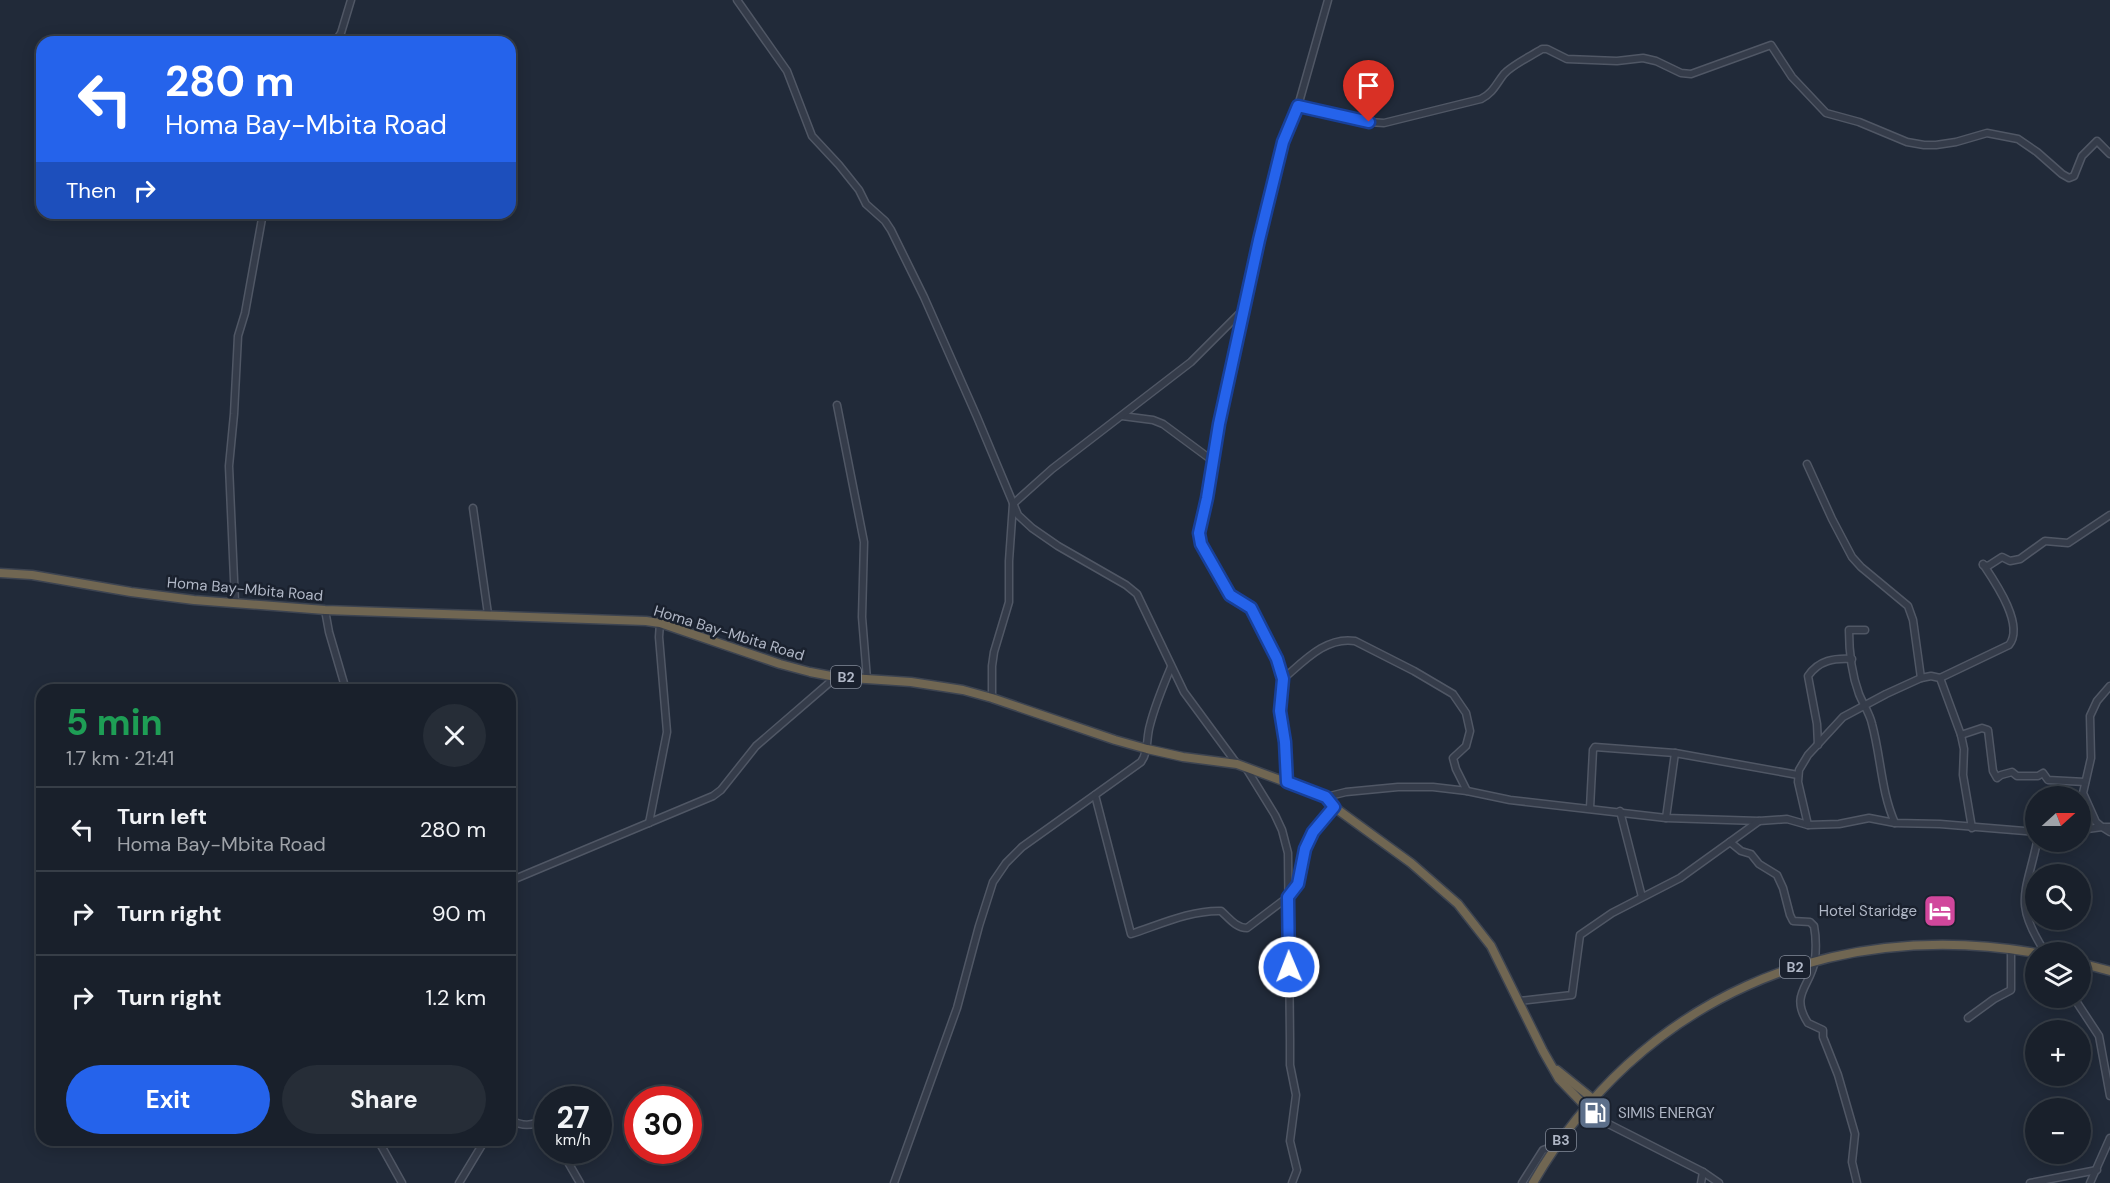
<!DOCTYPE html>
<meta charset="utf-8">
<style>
:root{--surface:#19202b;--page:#262d37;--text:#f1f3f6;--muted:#9fa3a9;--line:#373e47;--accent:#2563eb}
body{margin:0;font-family:"DM Sans",sans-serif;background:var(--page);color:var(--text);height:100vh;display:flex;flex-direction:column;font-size:22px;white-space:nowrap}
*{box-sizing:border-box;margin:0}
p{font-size:20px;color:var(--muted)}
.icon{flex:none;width:33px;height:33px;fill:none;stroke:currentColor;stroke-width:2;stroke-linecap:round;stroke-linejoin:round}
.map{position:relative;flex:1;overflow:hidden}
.sheet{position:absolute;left:36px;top:684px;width:480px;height:462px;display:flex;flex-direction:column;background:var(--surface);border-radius:18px;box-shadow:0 3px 15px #0003,0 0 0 2px var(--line)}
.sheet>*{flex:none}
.banner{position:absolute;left:36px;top:36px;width:480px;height:183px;border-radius:18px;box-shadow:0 3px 15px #0003,0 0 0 2px var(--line);background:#2563eb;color:#fff;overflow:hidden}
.needle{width:39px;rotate:69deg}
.tools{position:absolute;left:2025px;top:786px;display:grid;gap:12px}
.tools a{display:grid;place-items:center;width:66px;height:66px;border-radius:50%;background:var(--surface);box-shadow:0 3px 15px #0003,0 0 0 2px var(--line);font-size:30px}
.speed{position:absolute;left:534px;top:1086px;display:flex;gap:12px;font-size:30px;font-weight:700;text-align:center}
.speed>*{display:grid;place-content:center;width:78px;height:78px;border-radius:50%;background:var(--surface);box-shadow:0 3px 15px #0003,0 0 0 2px var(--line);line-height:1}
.speed small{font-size:15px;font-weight:400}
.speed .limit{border:9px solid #d22;background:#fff;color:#111}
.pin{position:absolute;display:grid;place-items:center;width:51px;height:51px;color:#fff;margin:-62px -26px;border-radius:50% 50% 50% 0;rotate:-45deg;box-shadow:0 0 6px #0007}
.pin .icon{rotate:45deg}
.me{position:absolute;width:66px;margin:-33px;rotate:359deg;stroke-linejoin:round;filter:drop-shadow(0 0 4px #0008)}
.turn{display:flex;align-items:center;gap:21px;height:126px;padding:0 30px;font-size:27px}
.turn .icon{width:78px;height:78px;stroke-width:2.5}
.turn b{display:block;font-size:42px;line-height:51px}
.then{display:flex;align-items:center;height:57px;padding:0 30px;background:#0003;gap:12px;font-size:22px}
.round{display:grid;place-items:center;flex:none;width:63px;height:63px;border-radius:32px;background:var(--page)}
.headline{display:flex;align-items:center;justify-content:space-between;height:102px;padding:0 30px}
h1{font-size:36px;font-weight:700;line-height:45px;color:#1e9e55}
.primary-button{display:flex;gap:12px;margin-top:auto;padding:12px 30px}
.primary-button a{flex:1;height:69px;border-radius:36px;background:var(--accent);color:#fff;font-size:24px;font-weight:700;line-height:69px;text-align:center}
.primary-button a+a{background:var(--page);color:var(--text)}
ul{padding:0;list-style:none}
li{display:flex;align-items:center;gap:18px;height:84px;padding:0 30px;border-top:2px solid var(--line)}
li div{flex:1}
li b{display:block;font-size:22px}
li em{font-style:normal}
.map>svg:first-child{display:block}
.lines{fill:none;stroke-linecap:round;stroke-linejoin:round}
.minor-casing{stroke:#505765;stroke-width:9}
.highway-casing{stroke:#3d4451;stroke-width:11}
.minor{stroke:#353c4a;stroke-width:6}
.highway{stroke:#706652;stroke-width:8}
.route-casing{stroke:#184099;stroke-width:15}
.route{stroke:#2563eb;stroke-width:10}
.labels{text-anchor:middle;stroke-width:5;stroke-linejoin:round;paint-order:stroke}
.shield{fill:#1a212e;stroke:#838a98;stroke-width:1.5}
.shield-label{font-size:14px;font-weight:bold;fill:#b0b7c6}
.street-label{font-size:15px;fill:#b0b7c6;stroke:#1a212e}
.poi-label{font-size:15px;fill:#b0b7c6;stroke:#1a212e;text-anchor:end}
</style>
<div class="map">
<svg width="2110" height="1183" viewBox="0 0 2110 1183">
<rect width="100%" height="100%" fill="#212a39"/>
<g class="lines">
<defs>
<g id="minor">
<polyline points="737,0 787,71 812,136 839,165 859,190 866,204 885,221 891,230 924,297 977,417 1018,515 1032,528 1058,546 1126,585 1137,594 1184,692 1237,764"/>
<polyline points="335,42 341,33 351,0"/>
<path d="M1298 106 1369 122 1384 123 1481 99C1493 93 1496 84 1504 74 1512 65 1531 56 1542 49H1547L1567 59 1617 61 1643 58 1656 61 1681 73 1691 74 1771 45 1792 77 1826 113 1859 122 1907 142 1924 145H1936L1956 142 1987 133 2018 139 2037 152 2062 174 2069 178 2074 176 2082 156 2097 141 2110 154"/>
<polyline points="837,405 864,542 862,617 867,679"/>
<polyline points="1122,416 1153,420 1163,424 1213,461"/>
<polyline points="1807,464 1832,519 1852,557 1861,567 1908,606 1913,620 1921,678"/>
<polyline points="473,508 488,614"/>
<polyline points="1983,565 1988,566 2002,557 2010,561 2020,559 2045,541 2068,543 2110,515"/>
<polyline points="235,602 229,466 234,414 238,336 245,313 263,213"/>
<polyline points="325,610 329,632 346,690"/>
<path d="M1865 630H1849C1849 650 1852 675 1859 694 1863 704 1870 714 1872 724 1881 757 1881 792 1895 823"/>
<path d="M1940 678 2009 645C2025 625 1995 582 1983 564"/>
<path d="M1283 679C1303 662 1326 636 1355 641L1414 671 1453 694 1466 713 1470 731 1466 746 1453 758 1456 769 1467 791"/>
<polyline points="2110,686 2097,701 2090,716 2091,758 2083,793 2096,822 2102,827 2110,827"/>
<polyline points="992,698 992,666 994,652 1009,602 1009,561 1013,504 1052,469 1191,362 1243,310"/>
<polyline points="1961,735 1982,728 1988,730 1993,771 1997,778 2001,775 2012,772 2017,776 2038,776 2043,773 2048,780 2085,782"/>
<path d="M1818 745 1817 724 1808 676C1819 660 1834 658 1852 659"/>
<polyline points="1246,768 1275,815 1282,830 1288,853 1290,1040 1290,1065 1296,1095 1290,1141 1297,1170 1292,1183"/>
<polyline points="1287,782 1280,711 1283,679 1277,659 1251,608 1230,595 1201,544 1199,533 1243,310 1276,167 1283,142 1298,106 1328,0"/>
<path d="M1095 795 1131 934C1159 925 1191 910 1221 911 1229 918 1236 928 1247 928L1288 897 1297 884 1305 849 1321 820 1334 807"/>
<polyline points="1326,797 1346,792 1398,787 1433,787 1467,791 1510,800 1666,818 1759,821 1787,819 1808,825 1839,824 1869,818 1895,823 1940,824 2036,832"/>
<polyline points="1590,808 1593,750 1595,747 1675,753 1798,775"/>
<polyline points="1620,811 1642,897"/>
<polyline points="1666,818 1675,753"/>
<path d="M1759 821 1730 842 1741 851 1751 854 1759 864 1777 875 1783 888 1790 915 1793 921 1810 922 1814 926C1816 936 1816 950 1815 960 1811 986 1789 994 1808 1023L1823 1030V1037L1838 1075 1855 1134 1852 1162 1857 1183"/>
<polyline points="649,823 667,732 659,637 660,623"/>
<polyline points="1808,825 1798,782 1799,770 1808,755 1843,717 1886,694 1921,678 1931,676 1940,678 1961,735 1964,749 1963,775 1972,828"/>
<polyline points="2080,830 2102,827 2110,832"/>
<path d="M2037 842C2026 894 2013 902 2045 952"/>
<polyline points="510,881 713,796 721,790 756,746 836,677"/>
<polyline points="2074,998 2099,1036 2110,1096"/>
<polyline points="1519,1001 1572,995 1580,935 1612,913 1680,878 1730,842"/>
<polyline points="1968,1018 1994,999 2011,990 2011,949"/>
<polyline points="1583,1111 1703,1172 1719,1183"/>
<path d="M510 1120C522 1126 532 1127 543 1119L548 1127"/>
<polyline points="378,1140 402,1183"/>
<polyline points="561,1150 580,1183"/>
<polyline points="459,1183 485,1140"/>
<path d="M894 1183 957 1008 979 926 993 882 1006 863 1022 847 1141 762C1149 751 1146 738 1150 725 1155 705 1163 686 1171 667"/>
<polyline points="1522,1183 1543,1150 1557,1145"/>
<polyline points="1701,1183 1703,1172"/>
<polyline points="2030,1183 2097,1170"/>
<polyline points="2090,1183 2110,1138"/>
</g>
<g id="highway">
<polyline points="0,573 32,575 131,592 194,600 325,610 646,621 660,623 780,664 810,672 836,677 911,682 963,690 992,698 1115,740 1147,749 1183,757 1237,764 1326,797 1334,807 1411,863 1458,904 1491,946 1543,1051 1559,1079 1586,1107"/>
<polyline points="2080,963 2110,971"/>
<polyline points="1557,1070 1593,1099"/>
<path d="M1533 1183C1639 1000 1829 917 2036 953"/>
</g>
</defs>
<use href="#minor" class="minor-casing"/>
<use href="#highway" class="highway-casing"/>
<use href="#minor" class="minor"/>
<use href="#highway" class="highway"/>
</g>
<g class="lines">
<defs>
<polyline id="route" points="1289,967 1288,897 1298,884 1305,849 1313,832 1334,807 1326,797 1287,782 1285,742 1280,711 1283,679 1277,659 1251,608 1230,595 1201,544 1199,533 1207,498 1219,424 1259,240 1283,142 1298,106 1369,122"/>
</defs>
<use href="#route" class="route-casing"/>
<use href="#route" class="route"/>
</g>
<defs>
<symbol id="hotel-square" viewBox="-11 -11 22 22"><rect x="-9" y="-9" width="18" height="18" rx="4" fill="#d1479c" stroke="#1a212e"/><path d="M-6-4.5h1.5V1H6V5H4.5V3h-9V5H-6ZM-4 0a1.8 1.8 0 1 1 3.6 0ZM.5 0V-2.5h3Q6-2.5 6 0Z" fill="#fff"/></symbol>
<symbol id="fuel-square" viewBox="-11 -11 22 22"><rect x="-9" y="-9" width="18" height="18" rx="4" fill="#5c6f8a" stroke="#1a212e"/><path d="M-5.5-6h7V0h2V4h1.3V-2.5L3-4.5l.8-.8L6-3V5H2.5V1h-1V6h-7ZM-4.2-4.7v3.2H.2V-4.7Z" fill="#fff"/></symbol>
</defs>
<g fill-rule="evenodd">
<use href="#hotel-square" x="1921" y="892" width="38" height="38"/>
<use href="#fuel-square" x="1576" y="1094" width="38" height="38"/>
</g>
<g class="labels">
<g class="shield">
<rect x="831" y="666" width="30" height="22" rx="4.5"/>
<rect x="1780" y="956" width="30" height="22" rx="4.5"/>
<rect x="1546" y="1129" width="30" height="22" rx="4.5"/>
</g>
<g class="shield-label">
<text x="846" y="682">B2</text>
<text x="1795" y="972">B2</text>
<text x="1561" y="1145">B3</text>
</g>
<g class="street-label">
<text transform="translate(245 589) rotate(5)" y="5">Homa Bay-Mbita Road</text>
<text transform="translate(729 633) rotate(17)" y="5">Homa Bay-Mbita Road</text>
</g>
<g class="poi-label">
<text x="1917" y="916">Hotel Staridge</text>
<text x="1618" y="1118" text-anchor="start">SIMIS ENERGY</text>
</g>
</g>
</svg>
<div class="tools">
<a><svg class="needle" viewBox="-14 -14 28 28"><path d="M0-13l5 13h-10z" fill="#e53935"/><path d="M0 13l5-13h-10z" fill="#9fa3a9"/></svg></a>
<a><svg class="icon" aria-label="search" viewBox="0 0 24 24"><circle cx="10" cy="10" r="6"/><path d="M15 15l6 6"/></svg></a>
<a><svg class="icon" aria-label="layers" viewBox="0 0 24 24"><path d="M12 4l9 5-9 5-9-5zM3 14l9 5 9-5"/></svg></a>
<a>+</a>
<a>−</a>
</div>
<div class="speed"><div>27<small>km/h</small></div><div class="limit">30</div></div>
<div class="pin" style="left:1369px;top:122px;background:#d93025"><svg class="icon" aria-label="arrive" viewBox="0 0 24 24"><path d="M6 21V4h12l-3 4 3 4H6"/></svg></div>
<svg class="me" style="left:1289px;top:967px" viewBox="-20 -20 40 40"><circle r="17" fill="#2563eb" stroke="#fff" stroke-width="3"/><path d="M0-11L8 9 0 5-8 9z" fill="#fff"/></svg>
<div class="banner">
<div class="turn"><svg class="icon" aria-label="left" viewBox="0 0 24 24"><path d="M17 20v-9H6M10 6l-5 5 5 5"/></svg><div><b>280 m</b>Homa Bay-Mbita Road</div></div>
<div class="then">Then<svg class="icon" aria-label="right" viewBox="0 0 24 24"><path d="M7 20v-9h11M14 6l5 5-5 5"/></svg></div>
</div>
<section class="sheet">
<div class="headline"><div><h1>5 min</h1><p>1.7 km · 21:41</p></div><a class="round"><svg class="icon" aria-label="close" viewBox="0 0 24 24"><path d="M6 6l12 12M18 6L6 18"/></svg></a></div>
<ul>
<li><svg class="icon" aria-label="left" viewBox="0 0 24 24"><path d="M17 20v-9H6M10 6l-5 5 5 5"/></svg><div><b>Turn left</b><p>Homa Bay-Mbita Road</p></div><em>280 m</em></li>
<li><svg class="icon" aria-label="right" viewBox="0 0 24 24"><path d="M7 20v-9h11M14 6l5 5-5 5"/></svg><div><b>Turn right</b></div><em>90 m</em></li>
<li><svg class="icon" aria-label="right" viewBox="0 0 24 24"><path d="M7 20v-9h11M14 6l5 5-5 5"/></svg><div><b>Turn right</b></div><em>1.2 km</em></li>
</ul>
<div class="primary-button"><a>Exit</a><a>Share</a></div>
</section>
</div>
